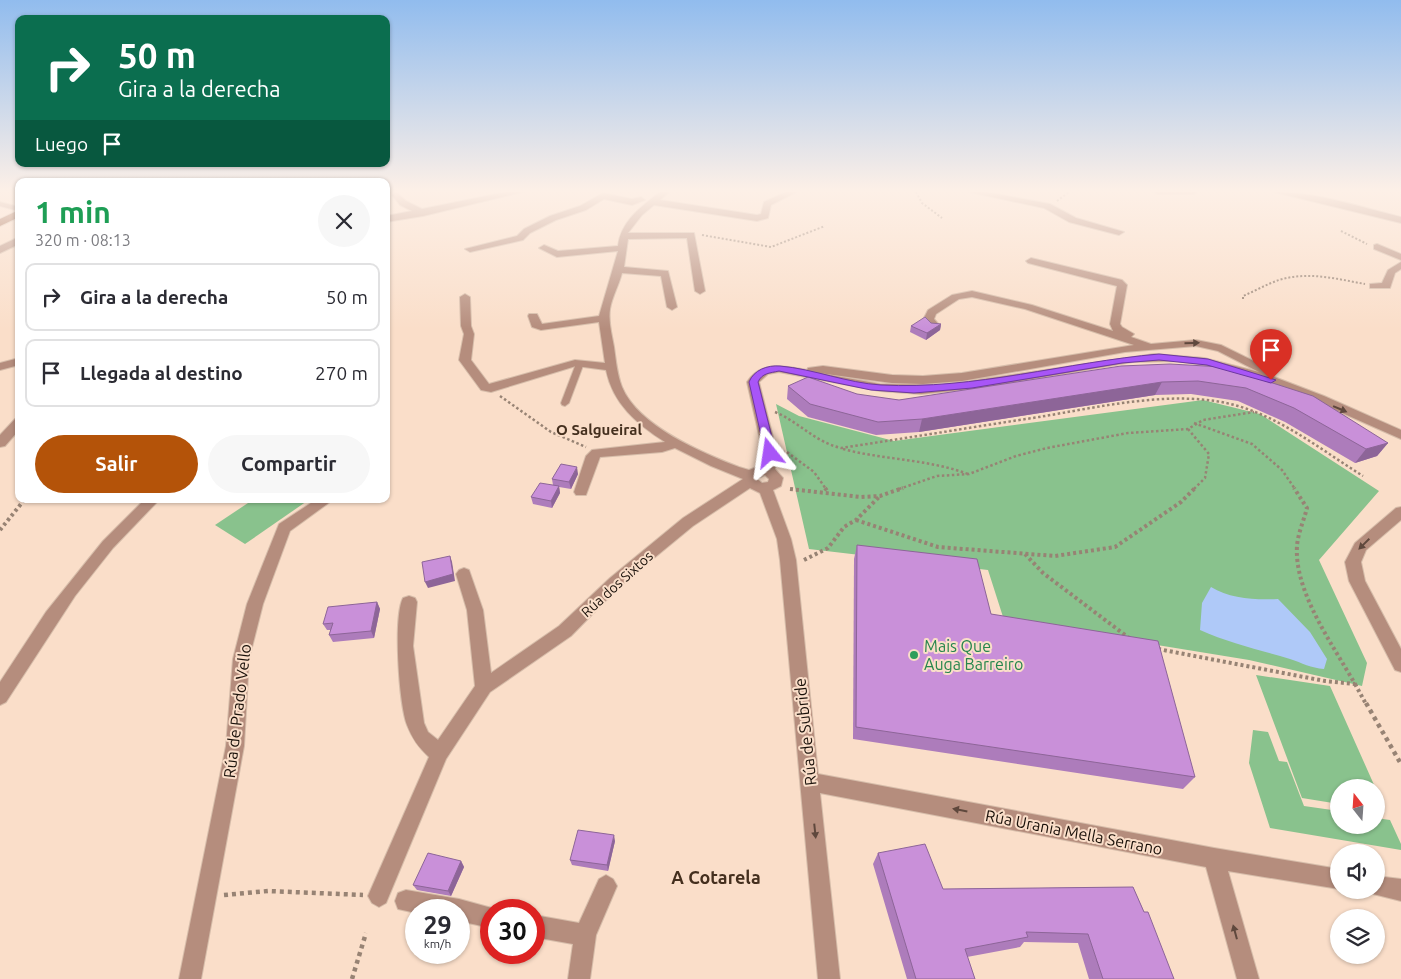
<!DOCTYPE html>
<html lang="es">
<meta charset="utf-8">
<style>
:root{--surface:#fff;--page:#f7f7f7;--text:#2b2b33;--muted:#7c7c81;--line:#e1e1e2;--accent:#b45309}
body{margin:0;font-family:Ubuntu,sans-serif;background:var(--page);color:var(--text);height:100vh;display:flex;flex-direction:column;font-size:19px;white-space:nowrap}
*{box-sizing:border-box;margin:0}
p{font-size:16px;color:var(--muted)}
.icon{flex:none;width:28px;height:28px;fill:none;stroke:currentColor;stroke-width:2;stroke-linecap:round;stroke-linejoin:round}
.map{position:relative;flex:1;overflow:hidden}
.side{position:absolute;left:15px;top:178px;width:375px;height:325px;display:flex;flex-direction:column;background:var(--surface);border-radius:10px;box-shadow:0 1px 4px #0004}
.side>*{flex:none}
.hud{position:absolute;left:15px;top:15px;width:375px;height:152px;border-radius:10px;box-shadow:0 1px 4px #0004;background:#0b6e4f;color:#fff;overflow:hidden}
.needle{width:32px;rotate:343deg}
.fabs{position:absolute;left:1330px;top:779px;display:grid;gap:10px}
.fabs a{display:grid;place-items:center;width:55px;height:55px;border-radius:50%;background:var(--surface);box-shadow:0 1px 4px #0004;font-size:25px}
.speed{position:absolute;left:405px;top:899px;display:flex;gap:10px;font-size:25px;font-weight:700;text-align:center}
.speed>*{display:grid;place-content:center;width:65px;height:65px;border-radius:50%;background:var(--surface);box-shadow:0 1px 4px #0004;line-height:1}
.speed small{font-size:12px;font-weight:400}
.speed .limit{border:8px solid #d22;background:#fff;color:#111}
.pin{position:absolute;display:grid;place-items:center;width:42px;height:42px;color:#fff;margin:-51px -21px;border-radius:50% 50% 50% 0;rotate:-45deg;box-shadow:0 0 5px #0007}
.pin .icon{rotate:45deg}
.me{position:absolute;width:55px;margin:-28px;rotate:345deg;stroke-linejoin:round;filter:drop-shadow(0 0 4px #0008)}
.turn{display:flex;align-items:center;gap:18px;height:105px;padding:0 20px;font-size:22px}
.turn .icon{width:65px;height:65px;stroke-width:2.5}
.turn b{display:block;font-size:35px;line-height:42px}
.then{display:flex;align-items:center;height:48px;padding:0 20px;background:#0003;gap:10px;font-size:19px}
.round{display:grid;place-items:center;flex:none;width:52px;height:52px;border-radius:26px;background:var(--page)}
.overview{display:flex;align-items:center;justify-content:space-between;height:85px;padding:0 20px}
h1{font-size:30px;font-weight:700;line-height:38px;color:#1e9e55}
.button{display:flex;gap:10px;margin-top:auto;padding:10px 20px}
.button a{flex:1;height:58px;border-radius:30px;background:var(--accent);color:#fff;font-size:20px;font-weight:700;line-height:58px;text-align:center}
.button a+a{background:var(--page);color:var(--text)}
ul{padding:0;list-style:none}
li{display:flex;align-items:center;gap:15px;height:68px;margin:0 10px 8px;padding:0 10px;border:2px solid var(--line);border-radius:10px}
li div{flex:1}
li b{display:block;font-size:19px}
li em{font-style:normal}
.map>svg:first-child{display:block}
.green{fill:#89c28d}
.water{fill:#afc9f8}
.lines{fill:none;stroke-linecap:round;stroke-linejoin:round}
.service-casing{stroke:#d6bdaa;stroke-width:2}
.minor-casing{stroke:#d6bdaa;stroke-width:2}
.primary-casing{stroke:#d6bdaa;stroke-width:2}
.path-far3{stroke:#978374;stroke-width:2;stroke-dasharray:2 2;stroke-linecap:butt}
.path-far2{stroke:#978374;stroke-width:2.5;stroke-dasharray:2.5 2.5;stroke-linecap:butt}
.path-far1{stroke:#978374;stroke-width:4;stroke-dasharray:3 3;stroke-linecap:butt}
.path{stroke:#978374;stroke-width:4.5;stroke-dasharray:4 4;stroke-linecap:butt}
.service{fill:#b58d7d;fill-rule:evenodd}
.minor{fill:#b58d7d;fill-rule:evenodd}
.primary{fill:#864325;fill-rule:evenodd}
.wall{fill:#ad7cbb}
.shaded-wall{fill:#8d6598}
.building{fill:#c990d9;stroke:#8d6598}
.oneway{fill:#5f483d}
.route{fill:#a855f7;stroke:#6d37a1}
.leisure-dot{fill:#2e9e5b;stroke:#fadec9;stroke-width:2}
.labels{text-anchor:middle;stroke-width:4;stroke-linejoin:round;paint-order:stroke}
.street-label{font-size:14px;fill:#191009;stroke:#fadec9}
.neighbourhood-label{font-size:15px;font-weight:bold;fill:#442f1e;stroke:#fadec9}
.near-leisure-label{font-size:16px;fill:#27864d;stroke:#fadec9;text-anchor:start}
.near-street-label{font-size:16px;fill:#191009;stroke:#fadec9}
.near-neighbourhood-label{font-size:18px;font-weight:bold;fill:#442f1e;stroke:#fadec9}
</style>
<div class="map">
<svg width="1401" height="979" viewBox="0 0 1401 979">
<rect width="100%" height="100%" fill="#fadec9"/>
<g class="green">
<polygon points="1203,400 1260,414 1379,491 1319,560 1367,663 1362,686 1249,660 1004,620 988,570 809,549 776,404 799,416 894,441"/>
<polygon points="254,499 310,499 245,544 215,525"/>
<polygon points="1256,675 1330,686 1375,787 1339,788 1339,804 1302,798"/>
<polygon points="1253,730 1268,732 1279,761 1287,762 1304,806 1339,811 1339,825 1376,825 1376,818 1390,820 1401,844 1401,850 1270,828 1249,763"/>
</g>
<path class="water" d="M1211 587C1230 599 1256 600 1278 599L1310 632 1327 659 1324 669C1311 668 1302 663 1290 659 1260 650 1229 643 1200 630L1202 603Z"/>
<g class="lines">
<defs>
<g id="service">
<polygon points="0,202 19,207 19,211 0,206"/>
<polygon points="577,361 583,361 584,363 569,403 565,406 562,405 561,403"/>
</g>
<g id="minor">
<polygon points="506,192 522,192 423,216 386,222 386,216 412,211 400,205 392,195 396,192 406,201 422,209"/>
<path d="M660 192H669L660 200 757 215 761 214 764 202 786 192H796L771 205 768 218 757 221 654 205 642 215 628 233H694L705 291 700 294 695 291 687 238 628 239 624 267 668 271 677 307 672 310 667 307 661 276 622 273C619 285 612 297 610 309 608 322 612 335 614 347 616 361 617 374 622 387 638 426 702 453 739 467L749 470 762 465 763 453 747 382C761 360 785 366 807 370L808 368 823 366 892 375 923 376 962 373 1134 345 1025 309 972 297 959 299 936 314 934 319 940 326 939 328H931L923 320 928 310 952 295 972 291 1032 305 1113 331 1110 324 1117 286 1028 263 1026 261 1031 258 1122 280 1127 285 1120 324 1122 327 1134 334 1131 337 1151 344 1196 340 1221 345 1272 370 1274 372 1269 375 1324 396 1401 430V439L1315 401 1258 379 1204 365 1176 361 1132 362 980 388 921 394 880 391 779 372 768 374 759 382 777 453 775 469 783 478 781 486 773 490 791 539 796 560 818 774 1214 848 1339 869V889L1228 871 1259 979H1237L1206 867 820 793 840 979H818L780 560 777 539 760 493 750 488 693 526 620 586 571 636 490 692 446 759 386 903 379 907 372 903 368 896 429 757C418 747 412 738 407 725 399 704 393 617 403 598L409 596 415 598 417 602 413 646 424 723 428 732 438 740 475 686 467 610 456 574 459 570 464 568 469 570 483 610 491 673 559 626 610 578 683 518 743 479 711 466 675 448 662 452 600 457 586 495H576L574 492 586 456 592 450 665 442C637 424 613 404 606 370L576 366 491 392 481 390 459 360 464 334 461 326 460 297 465 294 470 297 471 326 474 334 471 360 489 384 575 360 605 363 599 322 541 330 532 327 528 316 529 314H537L542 324 599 316 618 251 557 257 539 248 544 245 558 251 618 246C621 221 641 207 660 192ZM1196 346 1218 351 1259 372 1204 358 1154 354 943 385 880 384 819 373 892 383 923 384 962 381 1125 352ZM765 475 769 479 768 482 762 483 757 479Z"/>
<polygon points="969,192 986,192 1050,204 1076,218 1124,232 1119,235 1069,222 1044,208"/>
<polygon points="1154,192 1197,192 1193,194 1158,194"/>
<path d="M1274 192C1316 192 1360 207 1401 217V223Z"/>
<polygon points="603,193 632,199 641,197 645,200 632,205 604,199 586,210 556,220 530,233 523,240 470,252 465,249 517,236 524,229 550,216 580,206"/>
<polygon points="19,237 19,244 0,253 0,246"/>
<polygon points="1377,244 1401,254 1401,260 1374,249 1374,245"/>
<polygon points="1401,262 1401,269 1395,273 1390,288 1370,288 1370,284 1382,283 1388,270"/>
<polygon points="19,358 19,365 0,370 0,363"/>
<polygon points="19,418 19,430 5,446 0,447 0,435 15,419"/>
<polygon points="145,499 160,499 113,548 75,596 6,702 0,705 0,682 46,612 103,541"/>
<polygon points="317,499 334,499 290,531 263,604 249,659 244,746 201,979 179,979 226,746 233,659 247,604 279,524"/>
<polygon points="1401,507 1401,520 1366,550 1361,562 1365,581 1401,649 1401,672 1395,670 1349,581 1345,562 1355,543 1396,508"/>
<polygon points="606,875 613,879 617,886 596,935 590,979 568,979 573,944 534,937 534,915 579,923 599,879"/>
<polygon points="1376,876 1401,879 1401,901 1369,893 1367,890 1376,890"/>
<polygon points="406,890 459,899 499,910 491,910 491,928 459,921 459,910 416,910 416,913 398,909 395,901 398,893"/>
</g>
<polygon id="primary" points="19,210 19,217 0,226 0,219"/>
</defs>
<use href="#service" class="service-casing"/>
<use href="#minor" class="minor-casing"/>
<use href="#primary" class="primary-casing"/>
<g class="path-far3">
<polyline points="916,192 922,203 942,218"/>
<polyline points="1057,201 1069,192"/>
<polyline points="1341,231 1367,244"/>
<polyline points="702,235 771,247 825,226"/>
<path d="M1243 299V296C1255 291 1267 284 1279 280 1308 271 1337 279 1365 284"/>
</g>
<g class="path-far2">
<polyline points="500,396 551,432 586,447"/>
<path d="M775 412C799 422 815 442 841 448 907 438 973 427 1039 417 1100 407 1177 388 1238 406 1283 419 1323 451 1363 476"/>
<polyline points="1194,423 1252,444 1282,470 1295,489"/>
<polyline points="1188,429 1209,454 1205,478 1194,489"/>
<path d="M843 449C884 460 928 459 968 474"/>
<polyline points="782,452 787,452 814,472 826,489"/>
<polyline points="899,489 937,476 969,474 1016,456 1047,448 1128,433 1188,429 1203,420 1254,412"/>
</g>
<g class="path-far1">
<polyline points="825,488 828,492"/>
<polyline points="790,489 861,497 880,496 903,488"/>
<polyline points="856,520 938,547 1055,556 1115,547 1181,502 1195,488"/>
<polyline points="0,530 25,499"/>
<polyline points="1025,554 1043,573 1129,638"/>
<polyline points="804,560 828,548 844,527 856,520 880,496"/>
<path d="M1158 649 1325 681 1355 684C1333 645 1294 592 1297 546 1298 533 1304 520 1307 508L1294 488"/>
<polyline points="1355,684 1366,704"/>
</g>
<g class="path">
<polyline points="1366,703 1401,764"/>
<polyline points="224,895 268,891 363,895"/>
<polyline points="352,979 366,933"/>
</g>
<use href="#service" class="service"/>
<use href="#minor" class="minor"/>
<use href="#primary" class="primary"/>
</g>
<g class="wall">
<polygon points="931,323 941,324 940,330 926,340 910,332 911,326"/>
<polygon points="1223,367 1388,443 1377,456 1355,463 1285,422 1238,401 1191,394 1155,395 919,432 876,435 808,417 787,399 788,386 899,400"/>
<polygon points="578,474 571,489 559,487 560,493 552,508 533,504 531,497 553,485 552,479"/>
<polygon points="857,545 991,614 1195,777 1183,789 853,739 854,559"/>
<polygon points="377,602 380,609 374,638 333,642 329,635 331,630 327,630 323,624"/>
<polygon points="615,841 608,871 572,865 570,860"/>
<polygon points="878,853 943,889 1133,887 1174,979 1089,979 1078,943 1024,942 1020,947 967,957 975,979 907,979 873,864"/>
<polygon points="461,861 464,867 451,896 417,890 413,885"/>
</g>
<g class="shaded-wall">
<polygon points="941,324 940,330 926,340 927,333"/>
<polygon points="1162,382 1155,395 919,432 922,419"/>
<polygon points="1388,443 1377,456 1355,463 1366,449"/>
<polygon points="577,467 578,474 571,489 569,482"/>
<polygon points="559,486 560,493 552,508 551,501"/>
<polygon points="450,556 452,562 455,581 428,588 425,582"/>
<polygon points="377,602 380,609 374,638 371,631"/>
<polygon points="614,835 615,841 608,871 607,865"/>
<polygon points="461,861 464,867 451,896 448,891"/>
</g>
<g class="building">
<polygon points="925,317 931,323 941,324 927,333 911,326"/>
<polygon points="1170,364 1223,367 1313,396 1388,443 1366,449 1294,408 1246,388 1198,381 1162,382 922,419 878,422 810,404 788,386 808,377 857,394 899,400 1121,366"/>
<polygon points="561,464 577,467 569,482 552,479"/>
<polygon points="540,483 559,486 551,501 531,497"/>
<polygon points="857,545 977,559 991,614 1158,641 1195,777 856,727"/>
<polygon points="450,556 453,574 425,582 422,562"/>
<polygon points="377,602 371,631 329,635 333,623 323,624 328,607"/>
<polygon points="578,830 614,835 607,865 570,860"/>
<polygon points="925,844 943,889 1133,887 1144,912 1148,912 1174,979 1103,979 1088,934 1026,932 1028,937 965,949 975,979 916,979 878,853"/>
<polygon points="428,853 461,861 448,891 413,885"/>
</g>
<defs><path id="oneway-solid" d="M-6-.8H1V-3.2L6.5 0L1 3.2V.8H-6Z" transform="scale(1.25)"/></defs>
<g class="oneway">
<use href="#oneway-solid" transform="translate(1192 343) rotate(-1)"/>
<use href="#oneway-solid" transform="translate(1340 409) rotate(23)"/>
<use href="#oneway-solid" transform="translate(1364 544) rotate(135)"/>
<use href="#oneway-solid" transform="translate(960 810) rotate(-169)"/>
<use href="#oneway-solid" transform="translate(815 831) rotate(84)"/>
<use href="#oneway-solid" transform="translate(1235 932) rotate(-105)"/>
</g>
<linearGradient id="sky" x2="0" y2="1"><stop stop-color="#91bcee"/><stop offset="0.58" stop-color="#fdf0e7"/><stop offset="1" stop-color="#fdf0e7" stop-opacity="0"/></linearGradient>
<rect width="1401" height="329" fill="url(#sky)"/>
<path class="route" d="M1159 354 1208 359 1276 380 1271 383 1207 365 1159 360 1122 363 972 388 914 393 871 390 779 371C770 373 762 373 758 382L776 453 770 457 765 453 749 382C754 370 767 365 780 366 814 369 847 383 881 385 975 390 1066 362 1159 354Z"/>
<circle class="leisure-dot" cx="914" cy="655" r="5"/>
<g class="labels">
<g class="street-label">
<text transform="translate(617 584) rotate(-42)" y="5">Rúa dos Sixtos</text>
</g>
<g class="neighbourhood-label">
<text x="599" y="435">O Salgueiral</text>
</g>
<g class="near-leisure-label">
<text x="924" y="652">Mais Que<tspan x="924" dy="18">Auga Barreiro</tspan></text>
</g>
<g class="near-street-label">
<text transform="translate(237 711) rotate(-83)" y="6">Rúa de Prado Vello</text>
<text transform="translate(805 732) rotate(-96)" y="6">Rúa de Subride</text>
<text transform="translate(1074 832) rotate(11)" y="6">Rúa Urania Mella Serrano</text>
</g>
<g class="near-neighbourhood-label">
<text x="716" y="884">A Cotarela</text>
</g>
</g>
</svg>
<div class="fabs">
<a><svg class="needle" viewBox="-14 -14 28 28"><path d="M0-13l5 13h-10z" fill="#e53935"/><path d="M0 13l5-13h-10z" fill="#7c7c81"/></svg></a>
<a><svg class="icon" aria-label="sound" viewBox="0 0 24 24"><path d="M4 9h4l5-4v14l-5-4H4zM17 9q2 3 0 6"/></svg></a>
<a><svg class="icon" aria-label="layers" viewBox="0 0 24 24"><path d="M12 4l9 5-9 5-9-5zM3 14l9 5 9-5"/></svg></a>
</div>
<div class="speed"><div>29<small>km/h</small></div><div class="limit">30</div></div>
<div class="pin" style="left:1271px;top:380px;background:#d93025"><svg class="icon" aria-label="arrive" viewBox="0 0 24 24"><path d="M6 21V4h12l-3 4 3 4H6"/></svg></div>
<svg class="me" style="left:770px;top:453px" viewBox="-20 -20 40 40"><path d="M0-17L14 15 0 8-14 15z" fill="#a855f7" stroke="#fff" stroke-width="4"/></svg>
<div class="hud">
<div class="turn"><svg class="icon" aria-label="right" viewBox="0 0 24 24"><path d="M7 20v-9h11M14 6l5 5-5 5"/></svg><div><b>50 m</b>Gira a la derecha</div></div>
<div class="then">Luego<svg class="icon" aria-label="arrive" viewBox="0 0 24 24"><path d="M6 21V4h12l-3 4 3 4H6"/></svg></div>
</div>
<section class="side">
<div class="overview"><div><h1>1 min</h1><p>320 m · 08:13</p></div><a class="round"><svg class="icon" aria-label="close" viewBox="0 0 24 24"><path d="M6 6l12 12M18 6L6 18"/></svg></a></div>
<ul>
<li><svg class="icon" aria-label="right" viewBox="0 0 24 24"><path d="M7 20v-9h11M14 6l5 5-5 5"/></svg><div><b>Gira a la derecha</b></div><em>50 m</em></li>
<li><svg class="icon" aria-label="arrive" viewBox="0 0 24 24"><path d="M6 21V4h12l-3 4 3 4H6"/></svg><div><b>Llegada al destino</b></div><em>270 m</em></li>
</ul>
<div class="button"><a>Salir</a><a>Compartir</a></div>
</section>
</div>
